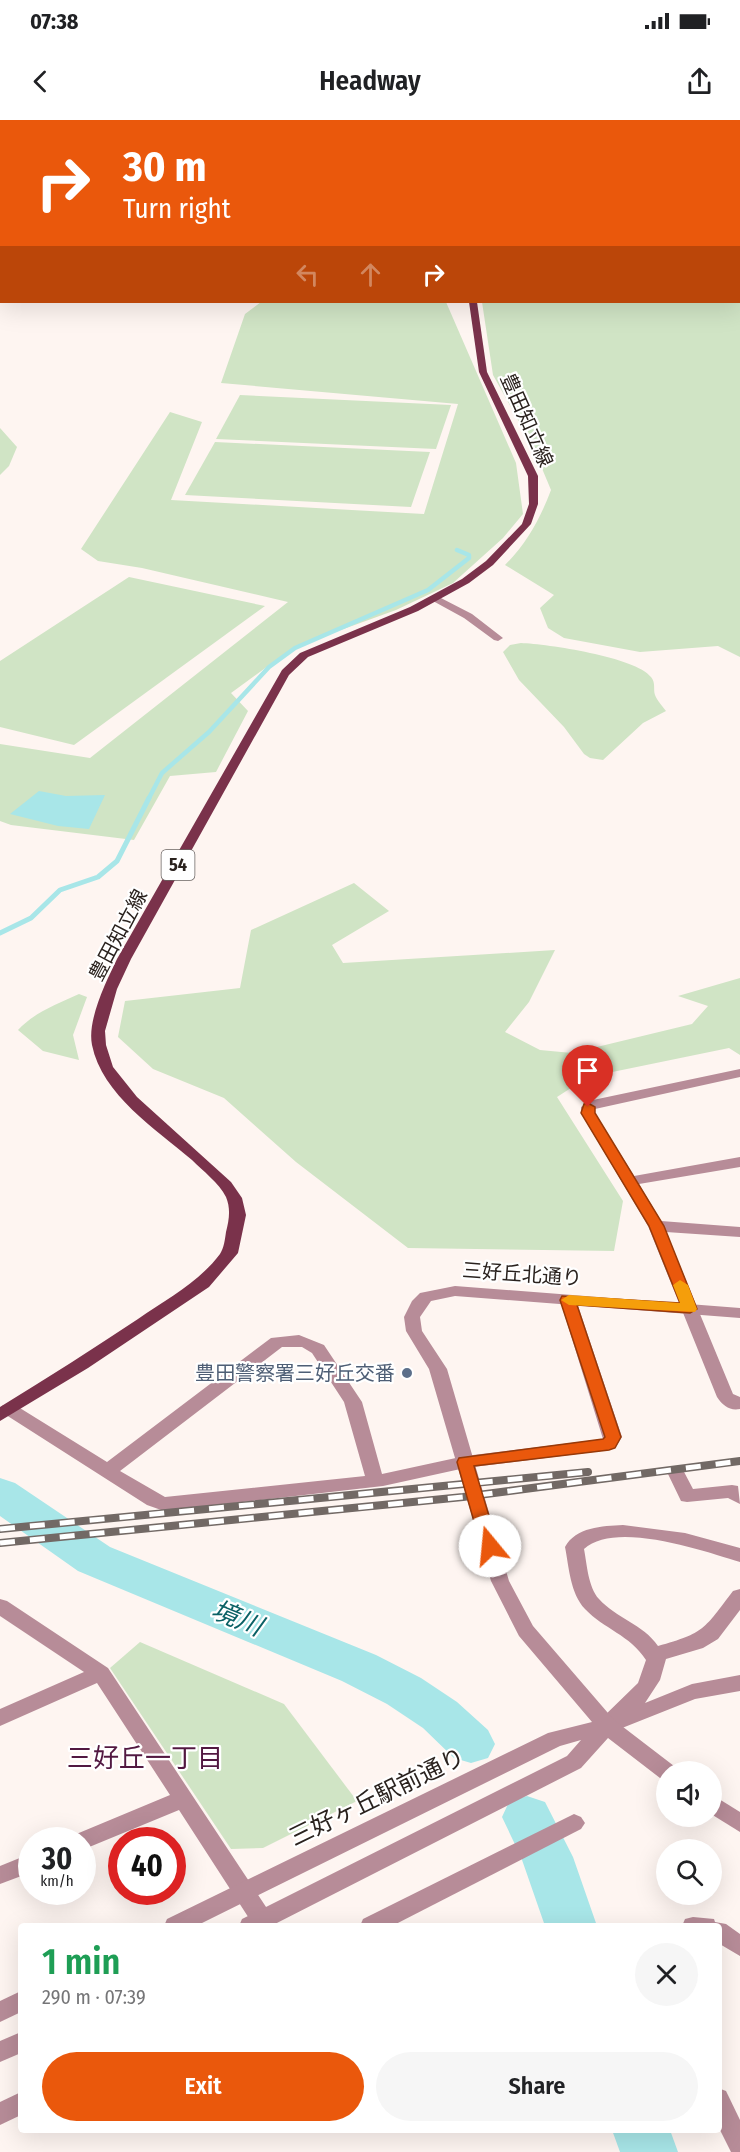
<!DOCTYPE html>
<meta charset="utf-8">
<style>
:root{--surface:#fff;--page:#f6f6f6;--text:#202124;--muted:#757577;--accent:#ea580c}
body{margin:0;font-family:"Fira Sans Condensed","Noto Sans JP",sans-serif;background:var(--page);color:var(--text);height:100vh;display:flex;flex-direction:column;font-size:22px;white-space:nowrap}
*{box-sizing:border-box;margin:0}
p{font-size:20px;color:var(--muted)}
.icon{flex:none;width:33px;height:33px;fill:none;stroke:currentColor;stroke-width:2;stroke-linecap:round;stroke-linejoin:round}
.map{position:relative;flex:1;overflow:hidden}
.drawer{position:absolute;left:18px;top:1803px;width:704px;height:210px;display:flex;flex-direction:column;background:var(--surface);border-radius:6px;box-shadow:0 6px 24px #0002}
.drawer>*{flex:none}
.top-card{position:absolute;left:0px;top:0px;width:741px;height:183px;box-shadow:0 6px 24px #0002;background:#ea580c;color:#fff;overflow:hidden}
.controls{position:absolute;left:656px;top:1641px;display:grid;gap:12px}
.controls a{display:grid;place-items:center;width:66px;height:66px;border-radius:50%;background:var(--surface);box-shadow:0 6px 24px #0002;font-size:30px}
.speed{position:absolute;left:18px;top:1707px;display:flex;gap:12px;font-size:30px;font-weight:700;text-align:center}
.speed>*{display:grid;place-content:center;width:78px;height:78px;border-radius:50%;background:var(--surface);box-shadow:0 6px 24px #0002;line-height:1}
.speed small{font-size:15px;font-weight:400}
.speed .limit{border:9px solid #d22;background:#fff;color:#111}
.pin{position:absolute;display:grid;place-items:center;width:51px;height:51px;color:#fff;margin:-62px -26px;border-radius:50% 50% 50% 0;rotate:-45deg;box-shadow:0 0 6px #0007}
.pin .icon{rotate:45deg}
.me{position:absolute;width:66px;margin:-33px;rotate:343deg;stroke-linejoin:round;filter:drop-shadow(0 0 4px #0008)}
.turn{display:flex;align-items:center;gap:21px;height:126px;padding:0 24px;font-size:27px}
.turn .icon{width:78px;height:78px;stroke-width:2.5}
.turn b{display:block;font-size:42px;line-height:51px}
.lanes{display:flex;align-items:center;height:57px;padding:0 24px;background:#0003;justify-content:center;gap:30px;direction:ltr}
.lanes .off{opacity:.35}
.round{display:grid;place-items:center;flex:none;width:63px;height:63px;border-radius:32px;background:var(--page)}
.headline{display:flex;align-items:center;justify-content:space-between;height:102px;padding:0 24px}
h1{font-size:36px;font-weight:600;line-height:45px;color:#1e9e55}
.action{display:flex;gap:12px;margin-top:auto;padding:12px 24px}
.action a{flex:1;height:69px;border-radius:36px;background:var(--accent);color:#fff;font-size:24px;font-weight:600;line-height:69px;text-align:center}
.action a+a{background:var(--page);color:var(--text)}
.status{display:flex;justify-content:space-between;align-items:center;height:42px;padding:0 30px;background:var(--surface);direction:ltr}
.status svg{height:16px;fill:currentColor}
header{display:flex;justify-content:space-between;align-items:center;height:78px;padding:0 24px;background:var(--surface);font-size:27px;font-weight:600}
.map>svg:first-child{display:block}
.green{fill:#d0e4c5}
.water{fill:#a8e6e8}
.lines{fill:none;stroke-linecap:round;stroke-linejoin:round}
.stream-far2{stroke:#a8e6e8;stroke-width:3}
.stream-far1{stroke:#a8e6e8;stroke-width:4.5}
.stream{stroke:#a8e6e8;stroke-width:5}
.canal{fill:#a8e6e8;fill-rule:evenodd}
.river{fill:#a8e6e8;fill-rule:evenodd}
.pedestrian{fill:#b78c98;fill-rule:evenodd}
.minor{fill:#b78c98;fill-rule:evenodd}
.tertiary{fill:#b78c98;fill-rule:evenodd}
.primary{fill:#7a324b;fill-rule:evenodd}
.rail-casing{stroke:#726965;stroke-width:8}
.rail{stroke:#fff;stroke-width:5;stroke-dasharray:15;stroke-linecap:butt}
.route{fill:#ea580c;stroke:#983908;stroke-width:1.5}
.slow{fill:#f59e0b}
.service-dot{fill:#5c6f8a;stroke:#fff;stroke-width:2}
.labels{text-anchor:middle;stroke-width:4.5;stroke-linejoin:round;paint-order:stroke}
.shield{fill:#fff;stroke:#6a6462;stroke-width:1.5}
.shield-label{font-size:18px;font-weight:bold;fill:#2a221e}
.street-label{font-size:20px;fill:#2a221e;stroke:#fff}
.service-label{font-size:20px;fill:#4e5e75;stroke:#fff;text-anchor:end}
.near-street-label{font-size:24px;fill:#2a221e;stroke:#fff}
.near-water-label{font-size:26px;font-style:italic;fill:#0a6165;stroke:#fff}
.near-neighbourhood-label{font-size:26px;fill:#521841;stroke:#fff}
</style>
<div class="status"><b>07:38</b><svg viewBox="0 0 49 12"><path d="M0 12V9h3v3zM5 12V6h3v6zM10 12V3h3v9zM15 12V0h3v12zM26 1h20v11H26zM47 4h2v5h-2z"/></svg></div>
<header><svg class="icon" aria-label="back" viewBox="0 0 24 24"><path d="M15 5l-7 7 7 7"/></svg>Headway<svg class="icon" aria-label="share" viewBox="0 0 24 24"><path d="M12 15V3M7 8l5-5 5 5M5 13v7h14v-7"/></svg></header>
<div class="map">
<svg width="740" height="2032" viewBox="0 0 740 2032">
<rect width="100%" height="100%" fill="#fef5f1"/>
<g class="green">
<path d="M740 23V537L718 526 640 532 564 518 548 508 540 488 554 475 505 445C527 423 540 399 551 370L533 327 493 255 482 182H740Z"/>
<polygon points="261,182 446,182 516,343 523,394 503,418 453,463 396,490 294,527 231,573 248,591 216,652 170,656 134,720 11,705 0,701 0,624 90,638 288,482 142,448 98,441 81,429 170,292 202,302 171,380 424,394 458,284 221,263 245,194"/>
<polygon points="240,275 451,285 436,329 216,319"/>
<polygon points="0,308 17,327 9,346 0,355"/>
<polygon points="215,322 430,332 411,387 185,375"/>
<polygon points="129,457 265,486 74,625 0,607 0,541"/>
<path d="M521 523C547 524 636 537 651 557 656 563 653 569 655 575 657 580 662 586 666 591L643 603 603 640 590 638 584 634 564 607 519 560 503 532 510 525Z"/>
<polygon points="354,763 389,791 332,825 343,843 555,830 529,882 505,912 540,930 572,933 692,904 708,886 678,876 740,858 740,935 729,928 588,957 557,977 623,1081 614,1131 408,1128 296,1042 224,978 153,949 118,917 125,881 240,868 251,810"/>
<path d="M79 874 87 877 73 915 79 940 43 931 18 910C35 892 57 884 79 874Z"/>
<polygon points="140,1522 284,1584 357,1681 263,1728 231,1729 110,1548"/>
</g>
<polygon class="water" points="39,671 66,676 105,675 89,709 58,706 10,694"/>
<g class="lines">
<polyline class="stream-far2" points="607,2 610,0"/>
<polyline class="stream-far1" points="148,680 162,653 209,612 269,547 295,528 428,470 469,438 469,435 457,430"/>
<polyline class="stream" points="0,813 31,798 60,770 98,757 117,741 149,678"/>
<polygon class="canal" points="726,0 736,0 737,2 727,2"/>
<g class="river">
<polygon points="696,0 712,0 713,2 697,2"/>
<polygon points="0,1358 15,1363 110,1427 376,1535 421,1558 457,1582 488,1610 495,1624 488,1638 471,1643 454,1638 423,1608 387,1584 342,1561 78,1451 0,1396"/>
<polygon points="527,1676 545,1682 573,1737 597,1806 545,1806 521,1737 502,1697 509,1682"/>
<polygon points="612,2010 670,2010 678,2032 620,2032"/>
</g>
<polygon class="pedestrian" points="677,1348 683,1350 693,1369 732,1365 738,1366 740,1384 728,1378 687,1382 681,1381 668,1354 671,1350"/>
<g class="minor">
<polygon points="437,476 472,494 503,518 498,521 494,520 464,498 433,481 433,477"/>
<path d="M740 949V957L595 989V993L634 1056 740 1037V1047L639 1064 661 1101 740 1107V1117L666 1112 733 1274 740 1277V1289C730 1291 723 1286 717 1277L648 1106 581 993V987L593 980Z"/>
<path d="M568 1175 574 1176 576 1180 622 1317 615 1328 609 1330 465 1348 383 1366 164 1391 147 1385 3 1293 0 1289 3 1285H15L107 1342 271 1218 299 1215 324 1225 362 1282 382 1354 465 1336 603 1319 560 1180 562 1176ZM282 1227H302L312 1233 344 1282 365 1356 165 1377 120 1351Z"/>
<path d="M623 1405 685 1413 740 1428V1442C704 1431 615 1400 584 1429 587 1444 588 1467 599 1479 616 1498 643 1504 658 1526 705 1513 704 1509 733 1471L740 1469V1490L718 1519 703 1528 666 1539 660 1560 645 1583 692 1564 740 1555V1571L695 1579 607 1614 600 1612 597 1606 600 1600 638 1563 646 1540C630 1515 604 1509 585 1489 570 1473 569 1447 565 1427 576 1407 602 1406 623 1405Z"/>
<polygon points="0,1479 7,1481 108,1548 270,1793 273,1800 270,1806 254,1806 179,1690 82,1730 82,1720 72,1720 74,1715 170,1675 97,1563 0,1606 0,1589 84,1552 0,1496"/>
<polygon points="574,1694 581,1697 585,1703 581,1709 392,1806 360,1806 363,1799"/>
<polygon points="32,1733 32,1752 0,1764 0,1746"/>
<polygon points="693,1797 714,1799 715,1802 726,1804 740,1814 740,1836 718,1823 718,1806 682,1806 685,1799"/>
<polygon points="718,1968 726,1971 740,2000 740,2032 731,2032 718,2006"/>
<polygon points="21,1972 21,1995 0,2005 0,1982"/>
</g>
<g class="tertiary">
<polygon points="455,1166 740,1188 740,1198 455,1176 431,1181 420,1197 422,1211 447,1249 509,1461 533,1506 614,1600 674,1646 677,1652 666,1652 666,1660 660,1658 608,1618 581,1648 271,1806 239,1806 242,1799 567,1636 581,1620 560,1626 196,1806 164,1806 167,1799 548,1613 592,1602 519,1516 491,1461 429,1249 406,1211 404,1197 412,1181 420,1173"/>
<polygon points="711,1674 740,1692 740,1712 711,1694"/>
<polygon points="21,1871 21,1892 0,1902 0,1881"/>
<polygon points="21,1912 21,1933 0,1942 0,1921"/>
</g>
<g class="primary">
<polygon points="183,0 192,0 180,2"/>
<polygon points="600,0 607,0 598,2"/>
<rect x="0" y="38" width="2" height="4"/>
<path d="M469 182H477L487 252 538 356V384L531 404 493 445 469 463 418 491 308 537 289 555 131 839 117 869 105 911 106 925 113 947 137 977 231 1062 242 1078 246 1095 238 1133 209 1167 88 1248 0 1301V1287C47 1258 93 1229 138 1199 167 1179 199 1162 220 1134 224 1128 225 1119 226 1112 229 1100 231 1089 226 1077 219 1063 203 1051 192 1040 156 1009 102 975 92 925 87 900 106 862 117 839L282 550 300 533 410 487 462 459 486 441 522 404 529 384 528 356 479 252Z"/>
</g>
<defs>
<g id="rail">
<polyline points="0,1409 588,1352"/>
<polyline points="0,1423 463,1377 740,1341"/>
</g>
</defs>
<use href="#rail" class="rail-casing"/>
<use href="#rail" class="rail"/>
</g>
<polygon class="route" points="588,983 595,987 595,993 664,1106 697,1189 690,1193 577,1185 621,1317 615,1328 609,1330 474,1346 498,1426 496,1430 490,1432 484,1430 481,1426 457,1342 459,1338 603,1319 605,1317 560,1180 562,1176 680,1183 649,1106 581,993 584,984"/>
<polygon class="slow" points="680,1160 688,1165 697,1189 695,1192 569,1185 561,1180 569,1175 680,1183 673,1165"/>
<circle class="service-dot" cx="407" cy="1253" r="6"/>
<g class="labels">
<rect class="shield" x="161.5" y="730" width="33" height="30" rx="4.5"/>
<g class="shield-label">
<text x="178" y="751">54</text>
</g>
<g class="street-label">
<text transform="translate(527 300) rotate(66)" y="7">豊田知立線</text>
<text transform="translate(118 815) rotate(-62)" y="7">豊田知立線</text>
<text transform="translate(522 1154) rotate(4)" y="7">三好丘北通り</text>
</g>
<g class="service-label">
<text x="395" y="1260">豊田警察署三好丘交番</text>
</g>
<g class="near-street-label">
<text transform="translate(377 1677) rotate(-26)" y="8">三好ヶ丘駅前通り</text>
</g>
<g class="near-water-label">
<text transform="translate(237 1498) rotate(22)" y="9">境川</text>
</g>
<g class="near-neighbourhood-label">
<text x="145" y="1647">三好丘一丁目</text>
</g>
</g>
</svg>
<div class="controls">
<a><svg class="icon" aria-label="sound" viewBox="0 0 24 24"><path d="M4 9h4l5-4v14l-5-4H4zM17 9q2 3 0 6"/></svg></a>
<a><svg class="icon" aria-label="search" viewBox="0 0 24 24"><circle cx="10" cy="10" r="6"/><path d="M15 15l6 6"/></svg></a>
</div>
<div class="speed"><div>30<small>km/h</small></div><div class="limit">40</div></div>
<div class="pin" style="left:588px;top:987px;background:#d93025"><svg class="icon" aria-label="arrive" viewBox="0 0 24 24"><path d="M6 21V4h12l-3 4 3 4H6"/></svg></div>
<svg class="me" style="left:490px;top:1426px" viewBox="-20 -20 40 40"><circle r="19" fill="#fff"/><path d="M0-13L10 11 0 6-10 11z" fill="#ea580c"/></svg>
<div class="top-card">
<div class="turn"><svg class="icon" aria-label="right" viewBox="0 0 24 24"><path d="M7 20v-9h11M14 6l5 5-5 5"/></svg><div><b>30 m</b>Turn right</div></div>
<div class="lanes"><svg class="icon off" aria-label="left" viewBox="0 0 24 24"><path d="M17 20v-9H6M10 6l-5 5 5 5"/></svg><svg class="icon off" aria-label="ahead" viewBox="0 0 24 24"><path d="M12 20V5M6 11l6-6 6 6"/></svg><svg class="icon" aria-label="right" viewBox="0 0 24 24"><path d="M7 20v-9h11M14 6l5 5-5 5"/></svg></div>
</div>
<section class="drawer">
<div class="headline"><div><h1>1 min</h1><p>290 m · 07:39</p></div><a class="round"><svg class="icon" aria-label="close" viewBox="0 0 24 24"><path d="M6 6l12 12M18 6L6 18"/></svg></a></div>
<div class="action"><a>Exit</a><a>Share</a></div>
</section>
</div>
